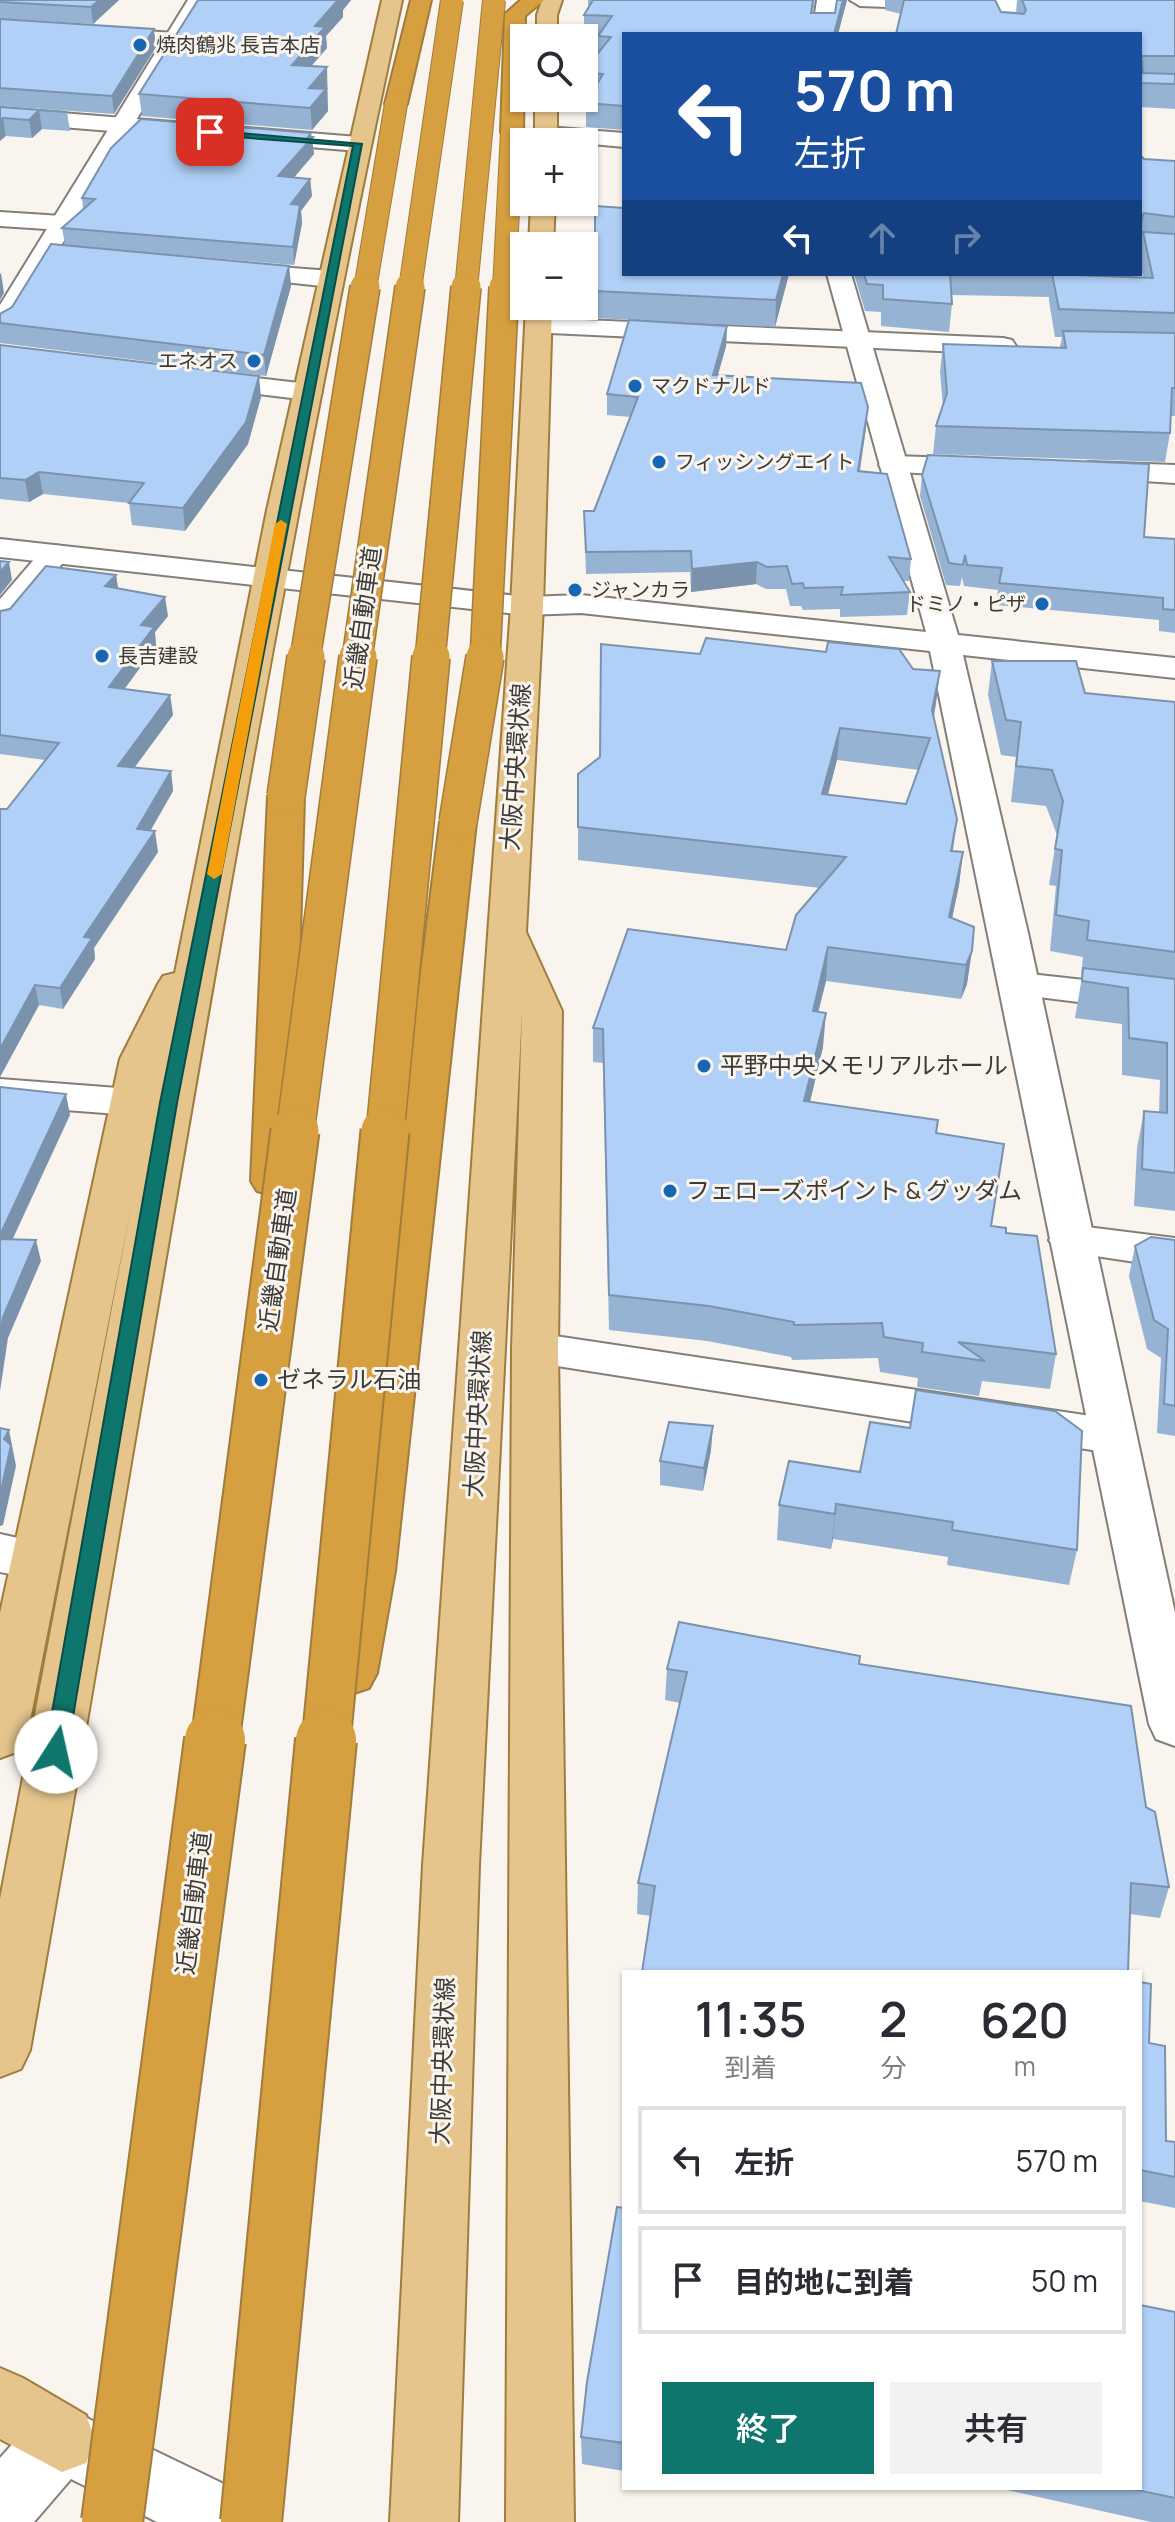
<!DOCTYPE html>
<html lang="ja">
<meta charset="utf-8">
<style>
:root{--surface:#fff;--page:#f2f2f3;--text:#2b2b33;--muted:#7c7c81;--line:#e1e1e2;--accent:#0f766e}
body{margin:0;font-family:Manrope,"Noto Sans JP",sans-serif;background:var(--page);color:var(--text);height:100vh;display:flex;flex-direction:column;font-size:30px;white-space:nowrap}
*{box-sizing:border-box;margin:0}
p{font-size:26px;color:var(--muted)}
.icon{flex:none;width:44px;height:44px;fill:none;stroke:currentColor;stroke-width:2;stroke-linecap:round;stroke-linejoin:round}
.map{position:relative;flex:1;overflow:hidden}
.details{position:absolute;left:622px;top:1970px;width:520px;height:520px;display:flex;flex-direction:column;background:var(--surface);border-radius:0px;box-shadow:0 2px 6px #0004}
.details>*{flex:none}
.guide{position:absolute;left:622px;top:32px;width:520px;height:244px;border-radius:0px;box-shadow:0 2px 6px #0004;background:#1a4fa0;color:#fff;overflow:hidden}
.fabs{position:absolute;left:510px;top:24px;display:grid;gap:16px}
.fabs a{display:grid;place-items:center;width:88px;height:88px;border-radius:0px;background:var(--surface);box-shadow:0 2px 6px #0004;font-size:40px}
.pin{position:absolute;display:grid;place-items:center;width:68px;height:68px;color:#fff;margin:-34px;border-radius:16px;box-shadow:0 4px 12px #0006}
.me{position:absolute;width:88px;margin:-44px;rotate:10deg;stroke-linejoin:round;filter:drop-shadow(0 0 6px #0008)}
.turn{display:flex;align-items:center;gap:28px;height:168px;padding:0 40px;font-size:36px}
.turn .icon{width:104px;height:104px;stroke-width:2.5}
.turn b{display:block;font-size:56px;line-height:68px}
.lanes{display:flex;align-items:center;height:76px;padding:0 40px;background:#0003;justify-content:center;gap:40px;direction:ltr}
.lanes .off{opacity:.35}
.eta{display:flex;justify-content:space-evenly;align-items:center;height:136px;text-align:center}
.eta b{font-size:48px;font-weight:600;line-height:56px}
.action{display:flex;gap:16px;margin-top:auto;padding:16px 40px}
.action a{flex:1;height:92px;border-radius:0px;background:var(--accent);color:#fff;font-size:32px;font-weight:600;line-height:92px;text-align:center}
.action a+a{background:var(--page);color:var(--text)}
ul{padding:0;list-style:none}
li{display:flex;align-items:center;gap:24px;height:108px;margin:0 16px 12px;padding:0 24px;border:4px solid var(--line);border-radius:0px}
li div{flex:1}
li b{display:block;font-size:30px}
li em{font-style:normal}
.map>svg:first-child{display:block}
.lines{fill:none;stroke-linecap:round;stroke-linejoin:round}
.street-casing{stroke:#837e78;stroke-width:4}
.secondary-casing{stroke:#837e78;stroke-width:4}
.primary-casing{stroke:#a07c3d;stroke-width:4}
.highway-casing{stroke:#a07c3d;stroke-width:4}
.street{fill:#fff;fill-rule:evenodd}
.secondary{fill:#fff;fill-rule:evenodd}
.primary{fill:#e6c58c;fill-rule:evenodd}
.highway{fill:#d69f40;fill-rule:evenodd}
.highway-bridge-far4-casing{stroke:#a07c3d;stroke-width:24;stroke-linecap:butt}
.highway-bridge-far3-casing{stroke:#a07c3d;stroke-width:32;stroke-linecap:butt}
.highway-bridge-far2-casing{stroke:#a07c3d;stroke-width:40;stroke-linecap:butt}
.highway-bridge-far1-casing{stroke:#a07c3d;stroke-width:51;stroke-linecap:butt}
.highway-bridge-casing{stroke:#a07c3d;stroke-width:64;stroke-linecap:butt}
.highway-bridge-far4{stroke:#d69f40;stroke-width:22}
.highway-bridge-far3{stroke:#d69f40;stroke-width:29}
.highway-bridge-far2{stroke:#d69f40;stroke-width:37}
.highway-bridge-far1{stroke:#d69f40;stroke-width:47}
.highway-bridge{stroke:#d69f40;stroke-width:60}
.wall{fill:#97b3d4;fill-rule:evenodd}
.shaded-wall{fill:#7b92ad}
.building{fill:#b0d0f7;stroke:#7b92ad;stroke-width:2;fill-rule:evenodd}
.route{fill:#0f766e;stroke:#0a4d48;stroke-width:2}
.slow{fill:#f59e0b}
.poi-dot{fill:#1567b5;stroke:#f9f4ed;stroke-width:3}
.labels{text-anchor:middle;stroke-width:6;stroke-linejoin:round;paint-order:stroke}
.far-poi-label{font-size:20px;fill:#3d3b38;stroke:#f9f4ed;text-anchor:start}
.street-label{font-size:24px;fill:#3d3b38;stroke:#f9f4ed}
.poi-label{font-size:24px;fill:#3d3b38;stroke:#f9f4ed;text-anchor:start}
</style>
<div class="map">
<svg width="1175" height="2522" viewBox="0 0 1175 2522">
<rect width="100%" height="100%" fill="#f9f4ed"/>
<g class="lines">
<defs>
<g id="street">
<polygon points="0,21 174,33 184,39 174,45 0,33"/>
<polygon points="0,108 358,137 369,144 358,151 0,122"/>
<polygon points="546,127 624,133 624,147 538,139 535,134 538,129"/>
<polygon points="0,212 62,216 74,223 62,230 0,226"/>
<polygon points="229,263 331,271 344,279 331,287 220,275 217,270"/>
<polygon points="538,318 1003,338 1012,340 1016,346 1012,352 1003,354 529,332 525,326 529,320"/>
<polygon points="893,456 985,459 995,462 999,468 995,474 985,477 883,471 879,465 883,459"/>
<polygon points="1089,462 1175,465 1175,483 1079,477 1075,471 1079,465"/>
<polygon points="55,545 66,548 70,554 11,626 0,628 0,599 44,548"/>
<polygon points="1021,973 1175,990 1175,1014 1007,993 1002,985 1007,977"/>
<polygon points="0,1079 131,1089 145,1093 151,1102 145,1111 131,1115 0,1105"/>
<polygon points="1071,1225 1175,1238 1175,1268 1056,1250 1049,1240 1056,1230"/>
<polygon points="535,1333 1111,1419 1128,1424 1135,1436 1128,1448 1111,1453 519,1360 512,1349 519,1338"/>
<polygon points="0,1534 54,1546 61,1560 54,1574 36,1579 0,1572"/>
</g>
<g id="secondary">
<polygon points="188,0 208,0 13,326 0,334 0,305"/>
<polygon points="817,0 837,0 832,34 812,34"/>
<polygon points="850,0 1016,0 1175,6 1175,18 860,6"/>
<polygon points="827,274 851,274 958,635 1175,658 1175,678 963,655 1028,933 1175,1613 1175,1746 1156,1739 1149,1724 930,651 581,613 527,615 0,557 0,539 527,597 581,595 926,632"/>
<polygon points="203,372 308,384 318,386 322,392 318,398 308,400 193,386 190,380 193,374"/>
<polygon points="62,2406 253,2498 263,2522 157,2522 71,2479 34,2522 0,2522 0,2458 38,2415"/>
</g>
<g id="primary">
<path d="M382 0H402C255 679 151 1366 30 2050L21 2069 0 2077V1899L132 1202 27 1736 19 1751 0 1758V1613L120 1059 158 984 163 976 175 973 267 510Z"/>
<polygon points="542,0 562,0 557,15 557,38 537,38 537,15"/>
<rect x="535" y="98" width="22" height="44"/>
<polygon points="531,202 555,202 553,246 529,246"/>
<polygon points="526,306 552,306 543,606 526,932 562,1011 558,1349 574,2522 506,2522 512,1349 522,1010 479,1865 458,2522 390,2522 423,1865 511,606"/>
<polygon points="0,2368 23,2378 86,2415 95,2439 86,2463 62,2472 0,2439"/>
</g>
<g id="highway">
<polygon points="411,0 431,0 407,104 396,111 385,104"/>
<polygon points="521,0 544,0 525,16 523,132 512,139 501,132 505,14"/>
<polygon points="286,785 298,789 304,796 293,1181 287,1191 272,1195 257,1191 251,1181 268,796 274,789"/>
<polygon points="458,811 471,814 476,822 395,1571 377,1673 369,1688 351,1694 333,1688 325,1673 345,1571 440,822 445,814"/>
</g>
</defs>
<use href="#street" class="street-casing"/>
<use href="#secondary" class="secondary-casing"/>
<use href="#primary" class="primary-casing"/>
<use href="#highway" class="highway-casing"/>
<use href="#street" class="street"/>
<use href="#secondary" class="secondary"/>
<use href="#primary" class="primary"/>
<use href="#highway" class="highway"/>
<defs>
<g id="highway-bridge-far4">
<polyline points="365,289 396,104"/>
<polyline points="410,289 452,0"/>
<polyline points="466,289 494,0"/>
<polyline points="504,289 512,132"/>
</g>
<g id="highway-bridge-far3">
<polyline points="305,659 365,287"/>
<polyline points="357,659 410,287"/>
<polyline points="430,659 466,287"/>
<polyline points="485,659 504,287"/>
</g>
<g id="highway-bridge-far2">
<polyline points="286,796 306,657"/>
<polyline points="458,822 485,657"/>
<polyline points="295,1133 358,657"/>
<polyline points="385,1133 431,657"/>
</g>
<g id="highway-bridge-far1">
<polyline points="215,1742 295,1131"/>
<polyline points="326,1742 385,1131"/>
</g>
<g id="highway-bridge">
<polyline points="112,2522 215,1740"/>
<polyline points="251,2522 326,1740"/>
</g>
</defs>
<use href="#highway-bridge-far4" class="highway-bridge-far4-casing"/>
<use href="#highway-bridge-far3" class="highway-bridge-far3-casing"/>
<use href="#highway-bridge-far2" class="highway-bridge-far2-casing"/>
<use href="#highway-bridge-far1" class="highway-bridge-far1-casing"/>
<use href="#highway-bridge" class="highway-bridge-casing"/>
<use href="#highway-bridge-far4" class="highway-bridge-far4"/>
<use href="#highway-bridge-far3" class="highway-bridge-far3"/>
<use href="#highway-bridge-far2" class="highway-bridge-far2"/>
<use href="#highway-bridge-far1" class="highway-bridge-far1"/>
<use href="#highway-bridge" class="highway-bridge"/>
</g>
<g class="wall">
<polygon points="0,0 119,0 93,24 8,19 156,47 114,114 0,106"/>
<polygon points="198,0 351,0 343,10 343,17 326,36 327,48 311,66 328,88 326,90 328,111 312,130 142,116 139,94"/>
<polygon points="588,0 815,0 813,13 835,13 837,0 847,0 838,34 624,34 624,130 586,127 586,103 589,97 584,97 584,70 598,52 598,39 584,38 584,15 590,5 588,5"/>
<polygon points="885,0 995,0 1001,12 1016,13 1017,0 1175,0 1175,109 1140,107 1140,34 901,14 885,10"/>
<polygon points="0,107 67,112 70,131 42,129 32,138 6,136"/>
<polygon points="312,137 314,154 294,177 310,179 312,196 301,211 302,223 294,265 119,250 289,266 291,286 266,376 0,343 0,314 12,307 65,245 62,228 83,209 82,198"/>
<polygon points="1140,155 1144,159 1175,161 1175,416 1171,416 1170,433 1165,462 933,454 936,426 943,406 940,372 943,344 1060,347 1062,337 1055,337 1049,301 1049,297 952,295 952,304 949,332 881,326 881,312 865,311 854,274 1074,274 1074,275 1143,277 1140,264 1142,239 1140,239"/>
<polygon points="595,206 624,274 789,274 775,327 594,318"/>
<polygon points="727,326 726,346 718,375 866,428 860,471 911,559 909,581 903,581 910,592 907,615 840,617 840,609 803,610 801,606 790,606 786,589 766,589 756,584 691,592 690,572 586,574 584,511 594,511 631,417 607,415 607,394"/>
<polygon points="0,345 261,397 248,444 185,531 132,525 129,503 43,494 29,502 0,499"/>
<polygon points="922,475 1144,537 1175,539 1175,633 1159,631 1159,620 996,605 998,590 964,586 962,577 960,586 946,585 920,496"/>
<polygon points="116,575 118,588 168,616 155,632 156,646 124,689 170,695 173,715 134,768 171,771 173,791 150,831 158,852 94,948 95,959 63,1009 39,1005 0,1077 7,809 45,760 0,754 0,611"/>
<path d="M700 654 940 671 934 717 957 819 953 851 963 852 959 885 952 919 974 927 967 984 961 999 826 981 818 1012 823 1047 810 1102 936 1134 992 1226 1006 1233 1056 1354 1050 1389 982 1381 979 1396 917 1387 918 1378 880 1372 878 1358 792 1360 791 1357 707 1341 609 1330 603 1063 593 1062V1028L786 950 820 888 578 860V827L600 757ZM837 760 919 770 906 804 828 795Z"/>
<polygon points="992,661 1085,693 1175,702 1175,1211 1134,1206 1137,1148 1144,1111 1159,1112 1160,1080 1122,1075 1122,1024 1075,1018 1082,977 1081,977 1083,957 1050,951 1056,886 1049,885 1057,835 1046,806 1011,802 1016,757 1001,755 988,695"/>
<polygon points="1175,1240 1175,1436 1157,1433 1161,1358 1147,1349 1129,1276 1135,1246"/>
<polygon points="711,1450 703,1491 660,1485 660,1461"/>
<polygon points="789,1461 1077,1550 1069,1585 947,1565 948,1557 833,1539 831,1549 777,1540 779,1505"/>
<polygon points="859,1664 1146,1807 1169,1887 1160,1918 1130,1914 651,1916 637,1914 638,1883 680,1703 665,1700 667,1669"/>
<polygon points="1140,1982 1166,2141 1175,2142 1175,2208 1140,2201"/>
<polygon points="624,2208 624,2471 582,2464 581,2437"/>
<polygon points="1175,2312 1175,2522 1151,2522 998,2488 1140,2488"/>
</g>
<g class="shaded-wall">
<polygon points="99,0 119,0 93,24 91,7"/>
<polygon points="336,0 351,0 343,10 343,17 326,36 327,48 294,86 292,65 315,26"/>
<polygon points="843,0 847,0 838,34 834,34"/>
<polygon points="154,29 156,47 114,114 112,96"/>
<polygon points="327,67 328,111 312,130 309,88"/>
<polygon points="39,110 42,129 32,138 29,120"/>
<polygon points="3,118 6,136 0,141 0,120"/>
<polygon points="311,133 314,154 280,194 278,176"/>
<polygon points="310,179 312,196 301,211 302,223 294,265 291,204"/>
<polygon points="1144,213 1140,239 1141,218"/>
<polygon points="289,266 291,286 266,376 264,355"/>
<polygon points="1,273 4,293 0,300 0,274"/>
<polygon points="783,274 789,274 775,327 776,300"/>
<polygon points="727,326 726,346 712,395 713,375"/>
<polygon points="259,376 261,397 248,444 185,531 183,508"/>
<polygon points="868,407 866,428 856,492 858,471"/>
<polygon points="39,472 43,494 29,502 25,480"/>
<polygon points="9,562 12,580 0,595 0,572"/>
<polygon points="757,562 756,584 691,592 692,569"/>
<polygon points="116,575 119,594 105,586"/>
<polygon points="165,597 168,616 155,632 156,646 112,706 109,687 141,625"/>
<polygon points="940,671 936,703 929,742 932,710"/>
<polygon points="170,695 173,715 121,786 118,766"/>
<polygon points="840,728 837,760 819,827 822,794"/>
<polygon points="171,771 173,791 140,849 137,829"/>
<polygon points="155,831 158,852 94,948 95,959 63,1009 60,988 84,937"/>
<polygon points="963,852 959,885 945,951 949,917"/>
<polygon points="828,947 826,981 810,1045 813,1011"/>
<polygon points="972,951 967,984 961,999 966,965"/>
<polygon points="35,985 39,1005 0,1077 0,1049"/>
<polygon points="826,1013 823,1047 802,1135 804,1101"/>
<polygon points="66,1094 70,1115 3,1260 0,1246 0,1235"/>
<polygon points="36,1240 41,1261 8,1338 0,1391 0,1339 3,1317"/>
<polygon points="713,1426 711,1450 703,1491 704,1468"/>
<polygon points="9,1430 16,1466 3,1525 0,1526 0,1495 4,1439"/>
<polygon points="836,1504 833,1539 831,1549 835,1514"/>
</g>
<g class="building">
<polygon points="0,0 99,0 91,7 0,2"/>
<polygon points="198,0 338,0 315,26 325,27 292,65 327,67 309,88 326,89 310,108 139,94"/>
<polygon points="593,0 813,0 811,13 835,13 837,0 843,0 834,34 624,34 624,106 586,103 603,74 584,73 584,70 611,37 598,36 612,16 584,15"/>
<polygon points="904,0 995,0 1001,12 1024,14 1026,10 1022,0 1175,0 1175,56 1141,56 1143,73 1175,74 1175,84 1140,83 1140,34 896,34"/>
<polygon points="0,19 154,29 112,96 0,88"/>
<polygon points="0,107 67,112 39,110 29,120 3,118 0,120"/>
<polygon points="141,119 311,133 308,137 313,137 278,176 310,179 291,204 300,205 293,247 62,228 95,199 82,198 111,148"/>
<polygon points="1140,155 1144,159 1175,161 1175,217 1144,213 1141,218"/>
<polygon points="595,206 624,208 624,274 783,274 776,300 595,291"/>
<polygon points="1143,232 1175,234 1175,313 1059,309 1052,274 1153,278"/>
<polygon points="51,244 289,266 264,355 0,323 0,314 12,307"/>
<polygon points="864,274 950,274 952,304 883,299 883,285 867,284"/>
<polygon points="629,320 727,326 713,375 861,383 868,407 858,471 887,474 911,559 889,557 910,592 841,595 843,587 804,588 803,583 792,584 787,566 767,567 757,562 692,569 691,551 586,552 584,511 594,511 638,397 607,394"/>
<polygon points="1063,331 1175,333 1175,388 1172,388 1170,433 936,426 947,393 943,344 1066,348"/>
<polygon points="0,345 259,376 246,422 183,508 129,503 144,483 39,472 25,480 0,478"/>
<polygon points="928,455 1149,464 1144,537 1175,539 1175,610 1163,609 1163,598 999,583 1002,568 967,565 965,555 963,565 949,563 922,475"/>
<polygon points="0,561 9,562 0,572"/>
<polygon points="46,566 116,575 105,586 165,597 141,625 154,627 109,687 170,695 118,766 171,771 137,829 155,831 84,937 92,938 60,988 35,985 0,1049 0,809 7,809 59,743 0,735 0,611 10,609"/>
<path d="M706 638 826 652 828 642 899 649 913 669 940 671 932 710 957 819 951 851 963 852 949 917 974 927 972 951 966 965 828 947 813 1011 826 1013 804 1101 938 1120 936 1133 1004 1144 991 1226 1006 1228V1233L1037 1236 1056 1354 958 1342 985 1361 922 1352 923 1343 884 1337 882 1323 794 1325V1322L709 1306 609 1295 603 1029 593 1028 628 929 786 950 796 915 846 857 578 827V774L600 757 601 644 700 654ZM840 728 930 738 906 804 822 794Z"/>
<polygon points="992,661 1076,661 1085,693 1175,702 1175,952 1087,940 1089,921 1056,915 1062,850 1055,849 1063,801 1052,770 1016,766 1021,722 1006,720"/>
<polygon points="1083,968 1175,979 1175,1173 1142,1169 1144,1111 1167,1113 1167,1043 1129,1038 1128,988 1082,981"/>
<polygon points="0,1087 66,1094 0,1235"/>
<polygon points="1151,1237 1175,1240 1175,1406 1164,1404 1168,1329 1154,1320 1135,1246"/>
<polygon points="0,1239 36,1240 3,1317 0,1339"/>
<polygon points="916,1390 1055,1411 1082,1431 1077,1550 952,1530 953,1522 836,1504 835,1514 779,1505 789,1461 860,1472 870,1422 910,1428"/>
<polygon points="669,1422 713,1426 704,1468 660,1461"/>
<polygon points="0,1428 9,1430 4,1439 11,1445 0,1495"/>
<polygon points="679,1622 860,1656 859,1664 1131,1706 1146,1807 1155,1812 1169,1887 1131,1883 1128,1972 642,1972 655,1886 638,1883 687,1672 667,1669"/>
<polygon points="1140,1982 1151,1984 1149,2043 1165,2046 1166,2141 1175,2142 1175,2177 1140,2170"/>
<polygon points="617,2207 624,2208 624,2443 581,2437 587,2382"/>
<polygon points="1140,2305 1175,2312 1175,2498 1128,2488 1140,2488"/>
</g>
<polygon class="route" points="207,130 362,144 177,1103 67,1752 63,1759 48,1759 45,1752 160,1103 353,146 210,135"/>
<polygon class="slow" points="281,520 287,524 222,874 214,879 207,874 275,524"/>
<g class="poi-dot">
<circle cx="140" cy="45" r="8"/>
<circle cx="254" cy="361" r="8"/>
<circle cx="635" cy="386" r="8"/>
<circle cx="659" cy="462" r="8"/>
<circle cx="575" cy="590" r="8"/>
<circle cx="1042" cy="604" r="8"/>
<circle cx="102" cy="656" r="8"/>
<circle cx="704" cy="1066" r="8"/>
<circle cx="670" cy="1191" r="8"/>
<circle cx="261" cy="1380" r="8"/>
</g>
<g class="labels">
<g class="far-poi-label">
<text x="156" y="52">焼肉鶴兆 長吉本店</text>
<text x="238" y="368" text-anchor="end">エネオス</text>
<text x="651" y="393">マクドナルド</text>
<text x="675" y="469">フィッシングエイト</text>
<text x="591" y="597">ジャンカラ</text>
<text x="1026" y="611" text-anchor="end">ドミノ・ピザ</text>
<text x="118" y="663">長吉建設</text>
</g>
<g class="street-label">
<text transform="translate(363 618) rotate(-82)" y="8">近畿自動車道</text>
<text transform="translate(516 767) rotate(-86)" y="8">大阪中央環状線</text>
<text transform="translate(278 1260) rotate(-82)" y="8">近畿自動車道</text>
<text transform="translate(478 1414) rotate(-87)" y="8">大阪中央環状線</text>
<text transform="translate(194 1903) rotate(-83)" y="8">近畿自動車道</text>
<text transform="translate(443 2061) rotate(-88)" y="8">大阪中央環状線</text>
</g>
<g class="poi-label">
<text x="720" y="1074">平野中央メモリアルホール</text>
<text x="686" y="1199">フェローズポイント &amp; グッダム</text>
<text x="277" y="1388">ゼネラル石油</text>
</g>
</g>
</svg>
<div class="fabs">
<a><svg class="icon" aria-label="search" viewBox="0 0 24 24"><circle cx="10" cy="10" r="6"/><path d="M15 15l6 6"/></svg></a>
<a>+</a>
<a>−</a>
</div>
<div class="pin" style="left:210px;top:132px;background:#d93025"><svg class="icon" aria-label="arrive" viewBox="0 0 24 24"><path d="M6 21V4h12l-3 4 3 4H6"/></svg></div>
<svg class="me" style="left:56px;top:1752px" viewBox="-20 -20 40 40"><circle r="19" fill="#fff"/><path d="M0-13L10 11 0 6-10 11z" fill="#0f766e"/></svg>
<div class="guide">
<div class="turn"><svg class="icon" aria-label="left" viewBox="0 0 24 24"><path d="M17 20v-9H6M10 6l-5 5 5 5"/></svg><div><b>570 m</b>左折</div></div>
<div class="lanes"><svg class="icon" aria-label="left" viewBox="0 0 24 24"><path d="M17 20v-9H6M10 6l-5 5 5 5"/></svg><svg class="icon off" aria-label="ahead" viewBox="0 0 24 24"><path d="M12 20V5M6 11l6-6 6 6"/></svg><svg class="icon off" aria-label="right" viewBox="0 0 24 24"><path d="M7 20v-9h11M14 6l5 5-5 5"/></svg></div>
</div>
<section class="details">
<div class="eta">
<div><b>11:35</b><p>到着</p></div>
<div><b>2</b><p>分</p></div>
<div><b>620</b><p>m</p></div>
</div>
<ul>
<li><svg class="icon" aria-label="left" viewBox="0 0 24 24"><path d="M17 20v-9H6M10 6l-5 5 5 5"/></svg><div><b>左折</b></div><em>570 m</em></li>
<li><svg class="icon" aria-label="arrive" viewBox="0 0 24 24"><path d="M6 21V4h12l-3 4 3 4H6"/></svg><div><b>目的地に到着</b></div><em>50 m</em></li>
</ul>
<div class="action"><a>終了</a><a>共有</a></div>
</section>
</div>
